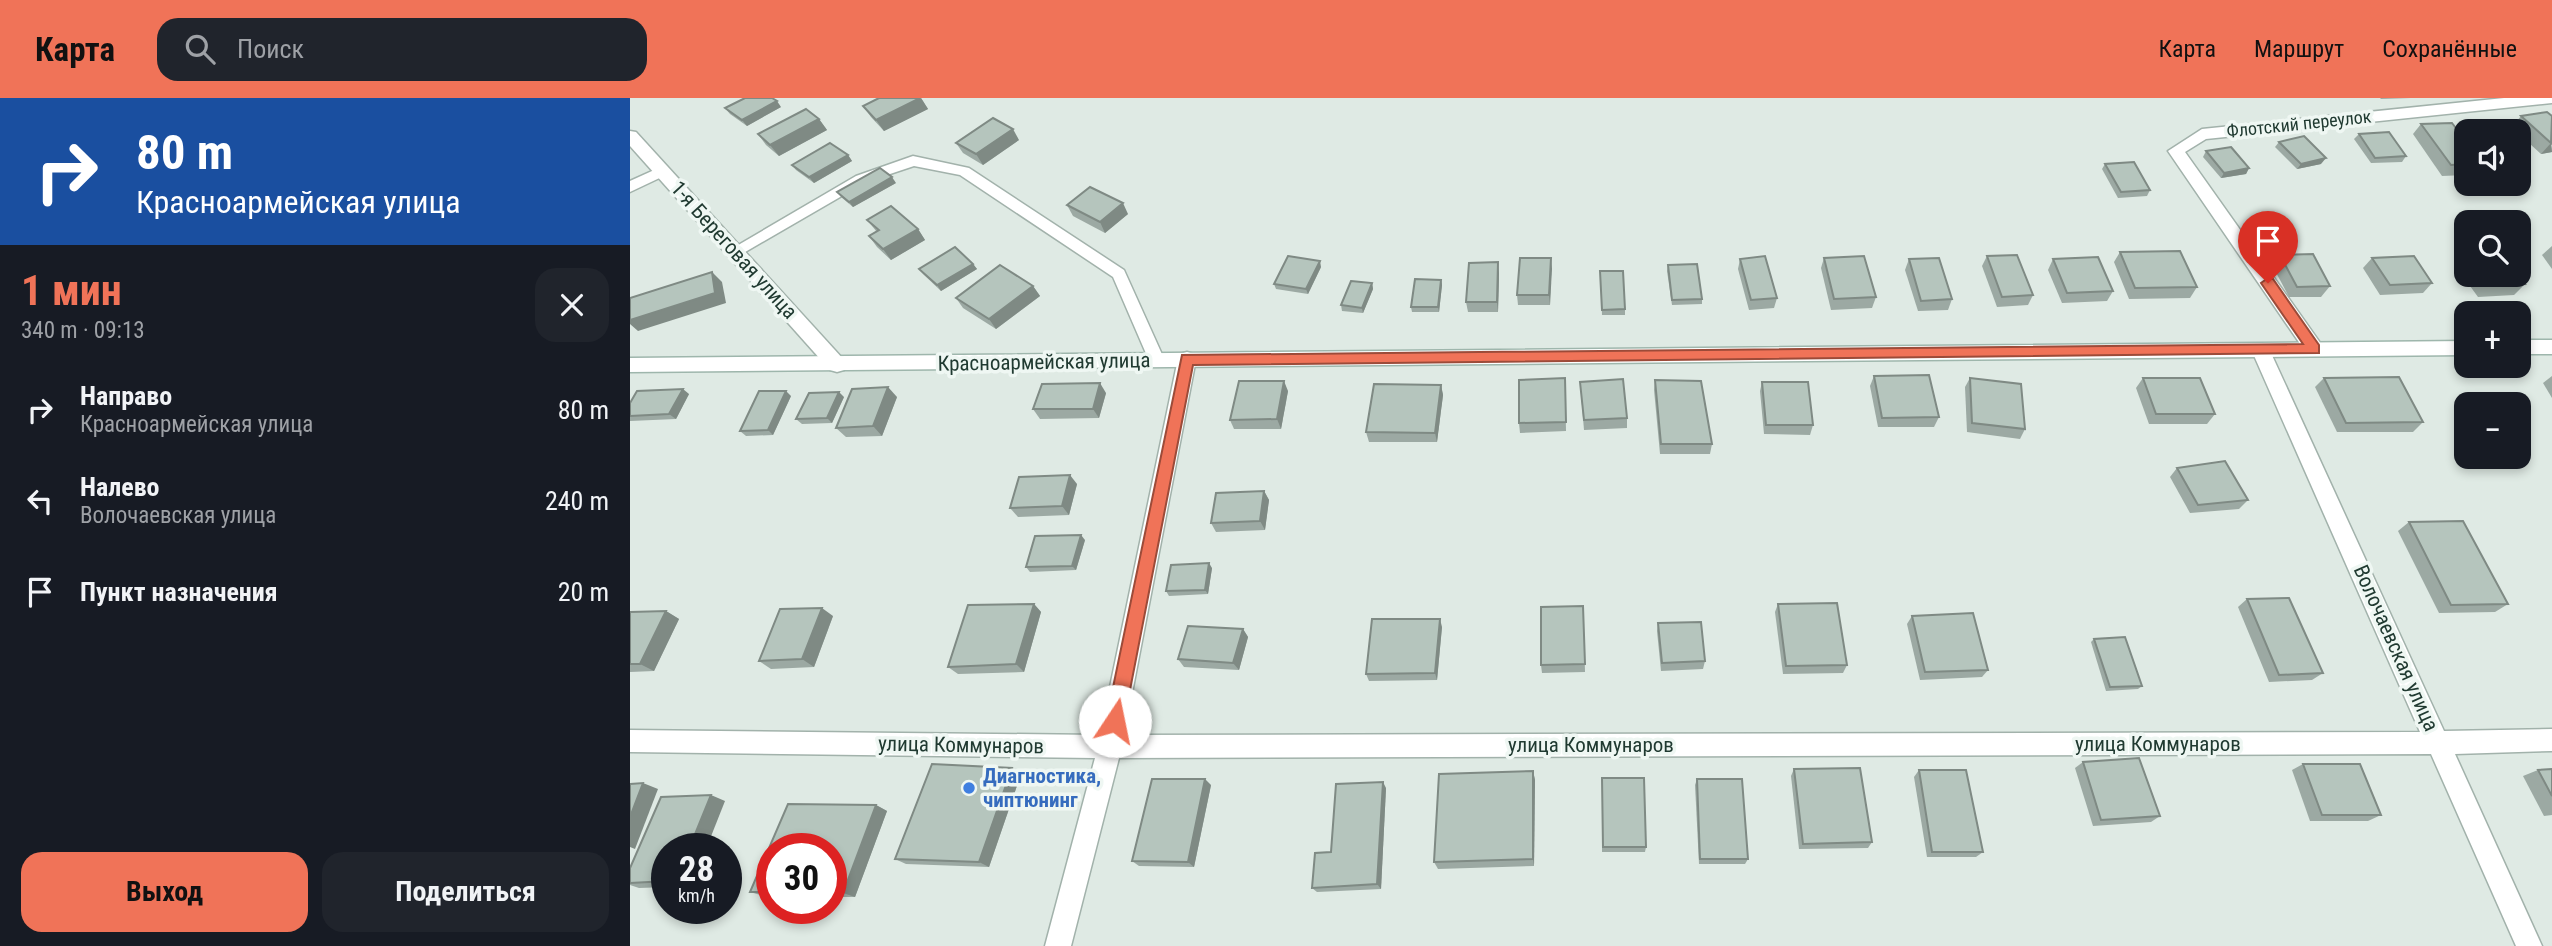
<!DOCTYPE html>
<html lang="ru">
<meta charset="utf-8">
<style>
:root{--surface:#171b24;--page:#20242c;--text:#f1f3f6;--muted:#9ea1a6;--accent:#f07358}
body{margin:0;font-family:"Roboto Condensed",sans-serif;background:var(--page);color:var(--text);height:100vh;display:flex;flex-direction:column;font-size:26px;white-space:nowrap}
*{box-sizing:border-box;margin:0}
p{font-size:23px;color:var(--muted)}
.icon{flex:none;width:38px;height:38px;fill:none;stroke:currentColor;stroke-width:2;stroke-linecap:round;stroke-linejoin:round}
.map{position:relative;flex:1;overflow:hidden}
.panel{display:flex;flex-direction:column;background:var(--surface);width:630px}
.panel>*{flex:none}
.top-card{background:#1a4fa0;color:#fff;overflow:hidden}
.buttons{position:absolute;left:1824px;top:21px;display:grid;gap:14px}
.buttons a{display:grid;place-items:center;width:77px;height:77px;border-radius:14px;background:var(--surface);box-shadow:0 4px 10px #0003;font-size:35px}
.speed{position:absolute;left:21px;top:735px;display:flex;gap:14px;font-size:35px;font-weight:700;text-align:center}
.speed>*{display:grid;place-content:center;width:91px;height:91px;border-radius:50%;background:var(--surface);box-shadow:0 4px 10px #0003;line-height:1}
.speed small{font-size:18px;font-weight:400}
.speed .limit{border:10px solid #d22;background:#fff;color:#111}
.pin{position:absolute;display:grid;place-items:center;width:60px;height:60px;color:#fff;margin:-72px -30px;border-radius:50% 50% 50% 0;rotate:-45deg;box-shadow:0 0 7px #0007}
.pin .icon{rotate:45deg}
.me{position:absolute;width:77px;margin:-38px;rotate:11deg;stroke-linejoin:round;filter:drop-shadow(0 0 5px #0008)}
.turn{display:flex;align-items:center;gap:24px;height:147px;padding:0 21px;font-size:32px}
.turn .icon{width:91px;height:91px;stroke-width:2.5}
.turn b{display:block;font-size:49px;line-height:60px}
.round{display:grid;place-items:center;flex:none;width:74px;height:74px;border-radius:21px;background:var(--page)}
.overview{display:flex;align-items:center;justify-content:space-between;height:119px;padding:0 21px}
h1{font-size:42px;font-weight:700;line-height:52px;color:var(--accent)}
.primary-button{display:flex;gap:14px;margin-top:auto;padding:14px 21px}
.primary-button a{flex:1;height:80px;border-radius:21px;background:var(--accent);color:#111;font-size:28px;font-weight:700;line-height:80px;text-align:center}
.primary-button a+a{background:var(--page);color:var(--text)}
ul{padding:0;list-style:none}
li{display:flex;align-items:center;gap:21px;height:91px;padding:0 21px}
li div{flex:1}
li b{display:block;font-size:26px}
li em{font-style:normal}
header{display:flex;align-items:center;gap:42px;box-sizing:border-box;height:98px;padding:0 35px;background:var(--accent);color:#111}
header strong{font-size:33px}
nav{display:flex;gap:38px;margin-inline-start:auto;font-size:24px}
.search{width:490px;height:63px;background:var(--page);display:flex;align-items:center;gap:18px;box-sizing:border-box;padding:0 24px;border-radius:21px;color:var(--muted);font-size:26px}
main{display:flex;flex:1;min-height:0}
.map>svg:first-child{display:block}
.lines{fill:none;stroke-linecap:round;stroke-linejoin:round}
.lane-casing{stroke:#a2b2ab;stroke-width:3}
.street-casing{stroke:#a2b2ab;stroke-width:3}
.secondary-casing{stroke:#9eb6ac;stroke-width:3}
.lane{fill:#fff;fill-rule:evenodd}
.street{fill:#fff;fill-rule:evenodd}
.secondary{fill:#fff;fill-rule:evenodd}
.wall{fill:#9ca9a3}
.shaded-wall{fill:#7f8a84}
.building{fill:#b5c5bd;stroke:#7f8a84;stroke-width:2}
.route{fill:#f07358;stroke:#9c4b39;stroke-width:2}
.shop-dot{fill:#3f7fe0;stroke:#eff7f3;stroke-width:2.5}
.labels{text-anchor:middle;stroke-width:7;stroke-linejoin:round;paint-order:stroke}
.far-street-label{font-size:18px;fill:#203a31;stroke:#eff7f3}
.street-label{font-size:21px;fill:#203a31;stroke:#eff7f3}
.shop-label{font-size:21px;font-weight:bold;fill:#366cbe;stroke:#eff7f3;text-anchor:start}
</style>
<header>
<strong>Карта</strong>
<div class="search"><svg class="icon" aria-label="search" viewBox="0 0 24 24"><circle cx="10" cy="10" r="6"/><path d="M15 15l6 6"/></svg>Поиск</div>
<nav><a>Карта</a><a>Маршрут</a><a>Сохранённые</a></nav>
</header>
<main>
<section class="panel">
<div class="top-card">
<div class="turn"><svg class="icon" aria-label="right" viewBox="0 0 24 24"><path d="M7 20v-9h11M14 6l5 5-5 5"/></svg><div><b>80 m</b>Красноармейская улица</div></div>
</div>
<div class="overview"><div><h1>1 мин</h1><p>340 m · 09:13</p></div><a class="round"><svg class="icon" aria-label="close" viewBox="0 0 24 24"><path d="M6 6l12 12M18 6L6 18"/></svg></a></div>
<ul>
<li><svg class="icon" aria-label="right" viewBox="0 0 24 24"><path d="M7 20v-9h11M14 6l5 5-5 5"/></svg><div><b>Направо</b><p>Красноармейская улица</p></div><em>80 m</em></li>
<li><svg class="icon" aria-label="left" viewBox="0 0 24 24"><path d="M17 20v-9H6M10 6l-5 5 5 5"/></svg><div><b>Налево</b><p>Волочаевская улица</p></div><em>240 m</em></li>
<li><svg class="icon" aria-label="arrive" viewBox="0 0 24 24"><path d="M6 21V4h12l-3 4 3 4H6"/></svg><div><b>Пункт назначения</b></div><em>20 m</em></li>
</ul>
<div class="primary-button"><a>Выход</a><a>Поделиться</a></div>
</section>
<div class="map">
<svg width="1922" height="848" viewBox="0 0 1922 848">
<rect width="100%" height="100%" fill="#dfeae4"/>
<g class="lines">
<defs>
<g id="lane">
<polygon points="283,58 339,70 494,172 535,263 533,267 521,267 483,179 330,77 284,68 236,84 110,157 105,158 98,153 226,78"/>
<polygon points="33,68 38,70 38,76 0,94 0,83"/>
</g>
<g id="street">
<polygon points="1874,0 1922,0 1922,5 1576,41 1555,54 1691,246 1693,251 1691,256 1677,256 1538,53 1572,31"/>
<polygon points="0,33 6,34 214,262 217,267 214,272 207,274 200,272 0,48"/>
<polygon points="1631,246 1638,248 1640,253 1814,633 1922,631 1922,653 1825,656 1912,848 1886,848 1801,656 489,660 441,848 415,848 465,660 0,654 0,632 470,637 548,261 550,256 557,254 564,256 566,261 494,637 1790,634 1622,253 1624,248"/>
</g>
<g id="secondary">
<rect x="1888" y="242" width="34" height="14"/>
<polygon points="1836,243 1836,257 0,274 0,260"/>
</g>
</defs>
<use href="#lane" class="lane-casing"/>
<use href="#street" class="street-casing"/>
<use href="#secondary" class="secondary-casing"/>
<use href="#lane" class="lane"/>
<use href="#street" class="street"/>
<use href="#secondary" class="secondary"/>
</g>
<g class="wall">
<polygon points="291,0 298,11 254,33 241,19 233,8"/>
<polygon points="1750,0 1781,0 1751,1"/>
<polygon points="151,9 117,28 100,16 95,10"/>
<polygon points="1917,14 1922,54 1911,56 1888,35 1888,33 1887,33 1882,29 1891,18"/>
<polygon points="189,21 197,32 149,58 136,47 128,36"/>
<polygon points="1791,26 1836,43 1836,77 1812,78 1783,36"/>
<polygon points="1729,36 1776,58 1772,64 1741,65 1724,41"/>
<polygon points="389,42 353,67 333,55 326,45"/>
<polygon points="1649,44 1691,66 1667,71 1645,49"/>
<polygon points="1576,53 1619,70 1616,76 1591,80 1573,59"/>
<polygon points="218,57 222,63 184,85 166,72 162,67"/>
<polygon points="1475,66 1520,92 1517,98 1488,100 1472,71"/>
<polygon points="266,85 223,109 211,99 207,94"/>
<polygon points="437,107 498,116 475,135 443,118"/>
<polygon points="237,122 288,131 295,142 261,162 247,149 239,138 247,134"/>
<polygon points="1922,148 1922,171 1912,157"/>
<polygon points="1490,154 1567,189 1560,200 1499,201 1484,164"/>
<polygon points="1650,157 1700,188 1691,199 1659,199 1642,167"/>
<polygon points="1357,158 1403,197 1398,207 1367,209 1352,168"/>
<polygon points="921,160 920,207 888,207 887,197"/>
<polygon points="1194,160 1246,199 1242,210 1201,212 1191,170"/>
<polygon points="1742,160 1802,185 1793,195 1750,197 1733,170"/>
<polygon points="1110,161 1147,200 1144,210 1119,212 1108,171"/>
<polygon points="1279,161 1322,201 1318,212 1288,213 1275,172"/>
<polygon points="1423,161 1483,193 1477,203 1432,205 1418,172"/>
<polygon points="1836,161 1836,177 1888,177 1895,186 1884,197 1848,199 1827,170"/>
<polygon points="343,166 347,171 311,193 293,176 289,171"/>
<polygon points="1038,167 1072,201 1072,206 1042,207 1037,173"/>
<polygon points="691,169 678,196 646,191 644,186"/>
<polygon points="970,173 995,211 995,217 972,217"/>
<polygon points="869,175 868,214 838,214 836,204"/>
<polygon points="811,182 812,187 809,214 782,214 781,209"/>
<polygon points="742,185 743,191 733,215 712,213 711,207"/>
<polygon points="403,188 410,198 366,231 333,210 326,200"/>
<polygon points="1244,278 1309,319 1304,329 1248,329 1240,288"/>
<polygon points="1922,278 1922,300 1913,285"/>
<polygon points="935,280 936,333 890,335 889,325"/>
<polygon points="1340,280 1395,331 1390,341 1337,334 1335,289"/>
<polygon points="1513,280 1585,316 1577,326 1519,326 1506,290"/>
<polygon points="1694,280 1793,324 1783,334 1707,334 1685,289"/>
<polygon points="1025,282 1082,346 1080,356 1030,356 1024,292"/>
<polygon points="950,284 997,320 997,330 954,332"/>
<polygon points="1132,284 1183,327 1180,337 1134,336 1130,293"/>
<polygon points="811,287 813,297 807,344 739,344 736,334"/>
<polygon points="658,293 651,331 604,331 600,322"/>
<polygon points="476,295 469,320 410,321 403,311"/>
<polygon points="59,296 46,321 0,323 0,305"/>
<polygon points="161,298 143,337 116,338 110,333"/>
<polygon points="214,299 202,325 172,326 166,321"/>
<polygon points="267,299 252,338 216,339 206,330"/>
<polygon points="1547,370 1618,402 1609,411 1560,415 1540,379"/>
<polygon points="447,386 439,417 388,419 380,410"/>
<polygon points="634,393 639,402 635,432 586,434 581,425"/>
<polygon points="1779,424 1878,506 1865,514 1809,515 1768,433"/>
<polygon points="455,442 446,472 400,474 396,469"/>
<polygon points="582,470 578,496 539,498 536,493"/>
<polygon points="1617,501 1693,575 1682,582 1639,584 1608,509"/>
<polygon points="404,506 411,514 394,574 328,576 318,569"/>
<polygon points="1148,506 1217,567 1213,575 1153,576 1145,514"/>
<polygon points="953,508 955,574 912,575 911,567"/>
<polygon points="36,513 49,521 24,573 0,574 0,514"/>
<polygon points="203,518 184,569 141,571 129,563"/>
<polygon points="1282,518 1358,572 1352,579 1290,582 1277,526"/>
<polygon points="1028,525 1075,563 1073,571 1031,573 1027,533"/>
<polygon points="812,529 807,582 739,583 736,576"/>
<polygon points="613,531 618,539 609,572 554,569 548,561"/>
<polygon points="1464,541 1512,588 1508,591 1476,593 1461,544"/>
<polygon points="1453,664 1530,718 1521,724 1463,728 1445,670"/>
<polygon points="1673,666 1751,717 1738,723 1680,723 1662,672"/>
<polygon points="382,670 391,676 359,769 276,766 265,761"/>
<polygon points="1164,671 1242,744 1238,750 1169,751 1161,678"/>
<polygon points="1922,671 1922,717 1914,718 1893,678 1908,672"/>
<polygon points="1289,672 1353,754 1346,759 1297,759 1284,679"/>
<polygon points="903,673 905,682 904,768 808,771 804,764"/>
<polygon points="972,680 1016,749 1015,754 972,754"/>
<polygon points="1067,681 1118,761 1115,766 1069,766 1065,687"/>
<polygon points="581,687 564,769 509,768 502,763"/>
<polygon points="756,690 751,791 687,794 682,790 701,754"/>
<polygon points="95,703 37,751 37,789 9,790 0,787 0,770"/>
<polygon points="158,706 246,707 257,713 225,799 201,799 201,751 142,751 142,798 134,798 120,794"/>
</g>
<g class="shaded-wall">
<polygon points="291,0 298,11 254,33 246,22"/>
<polygon points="147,3 151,9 117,28 112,22"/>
<polygon points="189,21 197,32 149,58 140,47"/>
<polygon points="383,31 389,42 353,67 346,56"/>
<polygon points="1921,45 1922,54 1911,56"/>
<polygon points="218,57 222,63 184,85 179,79"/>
<polygon points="1696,60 1691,66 1667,71 1671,66"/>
<polygon points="1619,70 1616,76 1591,80 1594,75"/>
<polygon points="262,79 266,85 223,109 219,104"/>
<polygon points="493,105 498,116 475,135 470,124"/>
<polygon points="288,131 295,142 261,162 253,151"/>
<polygon points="921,160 922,171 920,207 919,197"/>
<polygon points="690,163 691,169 678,196 676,191"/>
<polygon points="868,164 869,175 868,214 867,204"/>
<polygon points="343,166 347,171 311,193 307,187"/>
<polygon points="82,174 92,184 96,205 8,233 0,226 0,222"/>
<polygon points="811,182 812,187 809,214 808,209"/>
<polygon points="742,185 743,191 733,215 732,210"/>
<polygon points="403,188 410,198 366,231 359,221"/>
<polygon points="654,283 658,293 651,331 647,321"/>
<polygon points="470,285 476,295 469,320 463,311"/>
<polygon points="811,287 813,297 807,344 805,335"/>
<polygon points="258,289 267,299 252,338 243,328"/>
<polygon points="53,291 59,296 46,321 39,316"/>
<polygon points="156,293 161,298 143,337 138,332"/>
<polygon points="209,294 214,299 202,325 197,320"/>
<polygon points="440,377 447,386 439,417 432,408"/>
<polygon points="634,393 639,402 635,432 630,423"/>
<polygon points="451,437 455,442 446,472 442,468"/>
<polygon points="579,465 582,470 578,496 575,492"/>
<polygon points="404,506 411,514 394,574 386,566"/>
<polygon points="192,510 203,518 184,569 172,561"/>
<polygon points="36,513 49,521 24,573 10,566"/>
<polygon points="810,521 812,529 807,582 805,575"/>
<polygon points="613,531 618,539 609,572 603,565"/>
<polygon points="382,670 391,676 359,769 349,764"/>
<polygon points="903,673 905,682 904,768 903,761"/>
<polygon points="575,681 581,687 564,769 558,764"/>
<polygon points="753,684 756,690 751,791 747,786"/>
<polygon points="13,685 28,691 5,751 0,749 0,719"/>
<polygon points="81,697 95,703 76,751 59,751"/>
<polygon points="246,707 257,713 225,799 213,795"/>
</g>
<g class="building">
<polygon points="115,0 142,0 147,3 112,22 95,10"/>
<polygon points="249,0 290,0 246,22 233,8"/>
<polygon points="176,11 189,21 140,47 128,36"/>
<polygon points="1917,14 1922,18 1921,45 1891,18"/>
<polygon points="363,20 383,31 346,56 326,45"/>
<polygon points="1822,25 1836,43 1836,66 1821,67 1791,26"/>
<polygon points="1759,34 1776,58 1745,60 1729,36"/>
<polygon points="1674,38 1696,60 1671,66 1649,44"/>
<polygon points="200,45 218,57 179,79 162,67"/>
<polygon points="1601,49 1619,70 1594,75 1576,53"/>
<polygon points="1504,64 1520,92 1491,94 1475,66"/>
<polygon points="250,70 262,79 219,104 207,94"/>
<polygon points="460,89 493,105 470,124 437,107"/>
<polygon points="261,108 288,131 253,151 239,138 249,132 237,122"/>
<polygon points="325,149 343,166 307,187 289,171"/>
<polygon points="1550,153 1567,189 1505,190 1490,154"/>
<polygon points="1683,156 1700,188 1667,189 1650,157"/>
<polygon points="1387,157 1403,197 1372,199 1357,158"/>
<polygon points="658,158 690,163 676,191 644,186"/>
<polygon points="1135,158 1147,200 1121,202 1110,161"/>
<polygon points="1234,158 1246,199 1204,201 1194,160"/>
<polygon points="1784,158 1802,185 1760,187 1742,160"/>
<polygon points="1468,159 1483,193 1437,195 1423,161"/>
<polygon points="890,160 921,160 919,197 887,197"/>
<polygon points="1309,160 1322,201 1291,203 1279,161"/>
<polygon points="868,164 867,204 836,204 839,165"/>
<polygon points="1067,166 1072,201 1042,202 1038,167"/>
<polygon points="370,167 403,188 359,221 326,200"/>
<polygon points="970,173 993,173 995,211 972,212"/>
<polygon points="82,174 85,195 0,222 0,200"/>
<polygon points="1850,177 1888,177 1895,186 1858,188"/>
<polygon points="785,181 811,182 808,209 781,209"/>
<polygon points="721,183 742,185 732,210 711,207"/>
<polygon points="1299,277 1309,319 1252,320 1244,278"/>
<polygon points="1769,279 1793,324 1716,325 1694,280"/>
<polygon points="935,280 936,324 889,325 889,282"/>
<polygon points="1340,280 1391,286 1395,331 1342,325"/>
<polygon points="1513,280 1570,280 1585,316 1526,316"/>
<polygon points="993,281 997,320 954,322 950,284"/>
<polygon points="1025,282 1071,283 1082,346 1031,346"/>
<polygon points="609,283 654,283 647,321 600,322"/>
<polygon points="1132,284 1178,284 1183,327 1136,327"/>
<polygon points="470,285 463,311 403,311 412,286"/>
<polygon points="744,286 811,287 805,335 736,334"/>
<polygon points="258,289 243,328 206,330 222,291"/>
<polygon points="53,291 39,316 0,318 0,305 7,293"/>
<polygon points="129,293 156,293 138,332 110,333"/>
<polygon points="209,294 197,320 166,321 179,295"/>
<polygon points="1595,363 1618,402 1568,407 1547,370"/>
<polygon points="440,377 432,408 380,410 389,379"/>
<polygon points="634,393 630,423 581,425 586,395"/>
<polygon points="1833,423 1878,506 1821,507 1779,424"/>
<polygon points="451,437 442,468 396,469 405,438"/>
<polygon points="579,465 575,492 536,493 541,467"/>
<polygon points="1659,500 1693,575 1649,577 1617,501"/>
<polygon points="1207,505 1217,567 1156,568 1148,506"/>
<polygon points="404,506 386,566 318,569 338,507"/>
<polygon points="953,508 955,566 911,567 911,509"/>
<polygon points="192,510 172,561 129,563 150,511"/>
<polygon points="36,513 10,566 0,566 0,514"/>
<polygon points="1343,515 1358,572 1295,574 1282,518"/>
<polygon points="742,521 810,521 805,575 736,576"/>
<polygon points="1071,524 1075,563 1032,565 1028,525"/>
<polygon points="558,528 613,531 603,565 548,561"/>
<polygon points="1495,539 1512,588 1480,589 1464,541"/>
<polygon points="1509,660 1530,718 1471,722 1453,664"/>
<polygon points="302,666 382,670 349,764 265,761"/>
<polygon points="1673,666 1730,666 1751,717 1692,717"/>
<polygon points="1230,670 1242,744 1173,746 1164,671"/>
<polygon points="1922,671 1922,698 1908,672"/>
<polygon points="1289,672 1336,672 1353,754 1302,754"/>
<polygon points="903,673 903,761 804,764 809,676"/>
<polygon points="972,680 1014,680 1016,749 973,749"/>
<polygon points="522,681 575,681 558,764 502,763"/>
<polygon points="1067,681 1112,681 1118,761 1070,761"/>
<polygon points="753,684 747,786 682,790 685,755 701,754 706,686"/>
<polygon points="13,685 0,719 0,686"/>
<polygon points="81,697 59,751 37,751 37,783 0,785 0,770 31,699"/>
<polygon points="158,706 246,707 213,795 201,795 201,751 142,751 142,794 120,794"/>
</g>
<polygon class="route" points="1638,180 1643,181 1689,247 1689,255 563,267 494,623 491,629 485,631 479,629 476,623 552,257 1673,246 1631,185"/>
<circle class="shop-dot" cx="339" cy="690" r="7"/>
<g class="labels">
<g class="far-street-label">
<text transform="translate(1669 26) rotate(-6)" y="6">Флотский переулок</text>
</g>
<g class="street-label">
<text transform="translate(104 152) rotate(48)" y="7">1-я Береговая улица</text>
<text transform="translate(414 264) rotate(-1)" y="7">Красноармейская улица</text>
<text transform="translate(1766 550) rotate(66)" y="7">Волочаевская улица</text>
<text x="1528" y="653">улица Коммунаров</text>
<text transform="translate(331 647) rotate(1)" y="7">улица Коммунаров</text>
<text x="961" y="654">улица Коммунаров</text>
</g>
<g class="shop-label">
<text x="353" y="685">Диагностика,<tspan x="353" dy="24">чиптюнинг</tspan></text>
</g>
</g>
</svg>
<div class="buttons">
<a><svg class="icon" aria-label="sound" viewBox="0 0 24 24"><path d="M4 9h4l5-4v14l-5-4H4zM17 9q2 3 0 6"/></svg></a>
<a><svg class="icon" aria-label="search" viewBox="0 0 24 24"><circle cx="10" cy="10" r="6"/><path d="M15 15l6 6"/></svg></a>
<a>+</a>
<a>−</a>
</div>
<div class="speed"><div>28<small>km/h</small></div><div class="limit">30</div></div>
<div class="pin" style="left:1638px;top:185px;background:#d93025"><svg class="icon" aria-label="arrive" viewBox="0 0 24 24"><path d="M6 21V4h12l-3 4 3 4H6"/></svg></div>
<svg class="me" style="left:485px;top:623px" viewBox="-20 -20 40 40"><circle r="19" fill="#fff"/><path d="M0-13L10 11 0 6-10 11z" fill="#f07358"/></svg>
</div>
</main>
